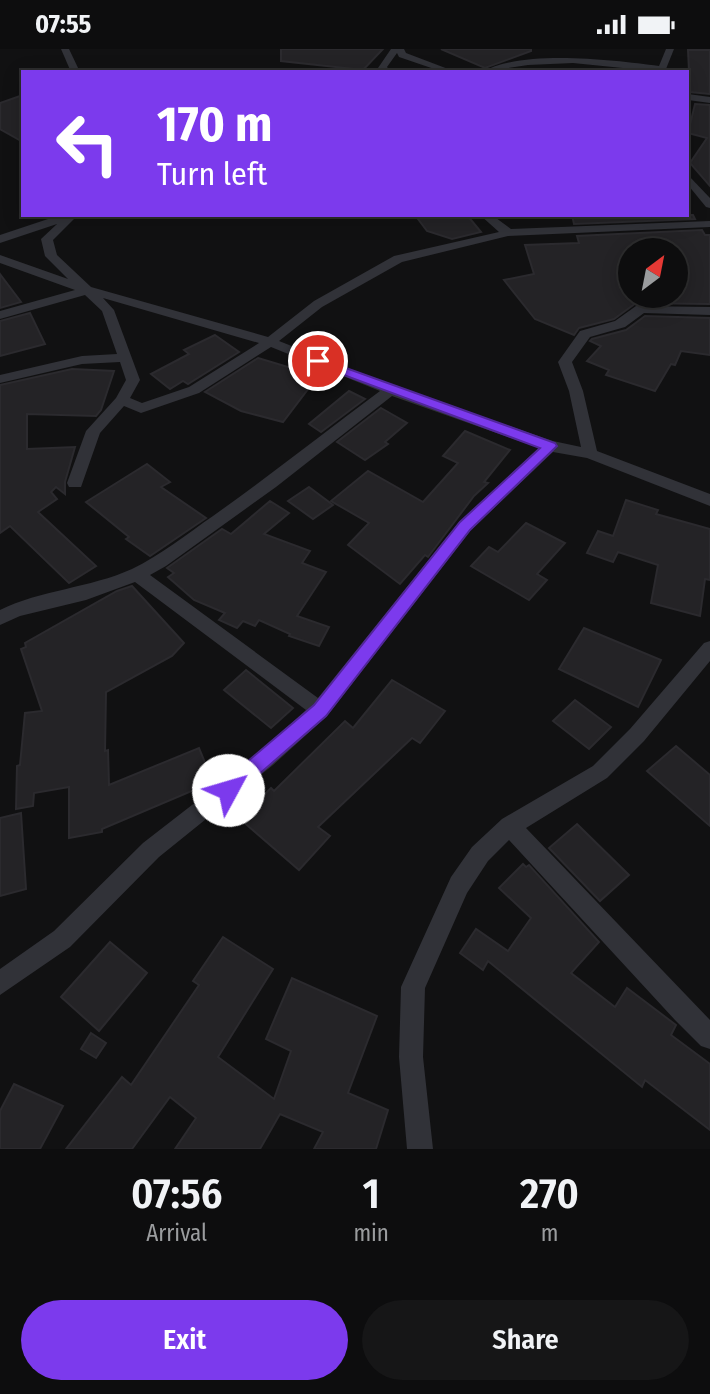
<!DOCTYPE html>
<style>
:root{--surface:#0d0d0e;--page:#161617;--text:#f1f3f6;--muted:#9a9c9e;--line:#2d2d2e;--accent:#7c3aed}
body{margin:0;font-family:"Fira Sans Condensed",sans-serif;background:var(--page);color:var(--text);height:100vh;display:flex;flex-direction:column;font-size:26px;white-space:nowrap}
*{box-sizing:border-box;margin:0}
p{font-size:23px;color:var(--muted)}
.icon{flex:none;width:38px;height:38px;fill:none;stroke:currentColor;stroke-width:2;stroke-linecap:round;stroke-linejoin:round}
.map{position:relative;height:1100px;overflow:hidden}
.side{display:flex;flex-direction:column;background:var(--surface);flex:1}
.side>*{flex:none}
.guide{position:absolute;left:21px;top:21px;width:668px;height:147px;border-radius:0px;box-shadow:0 4px 18px #0003,0 0 0 2px var(--line);background:#7c3aed;color:#fff;overflow:hidden}
.needle{width:46px;rotate:32deg}
.buttons{position:absolute;left:618px;top:189px;display:grid;gap:14px}
.buttons a{display:grid;place-items:center;width:70px;height:70px;border-radius:50%;background:var(--surface);box-shadow:0 4px 18px #0003,0 0 0 2px var(--line);font-size:35px}
.pin{position:absolute;display:grid;place-items:center;width:60px;height:60px;color:#fff;margin:-30px;border:4px solid #fff;border-radius:50%;box-shadow:0 2px 7px #0007}
.me{position:absolute;width:77px;margin:-38px;rotate:51deg;stroke-linejoin:round;filter:drop-shadow(0 0 5px #0008)}
.turn{display:flex;align-items:center;gap:24px;height:147px;padding:0 21px;font-size:32px}
.turn .icon{width:91px;height:91px;stroke-width:2.5}
.turn b{display:block;font-size:49px;line-height:60px}
.eta{display:flex;justify-content:space-evenly;align-items:center;height:119px;text-align:center}
.eta b{font-size:42px;font-weight:600;line-height:49px}
.action{display:flex;gap:14px;margin-top:auto;padding:14px 21px}
.action a{flex:1;height:80px;border-radius:42px;background:var(--accent);color:#fff;font-size:28px;font-weight:600;line-height:80px;text-align:center}
.action a+a{background:var(--page);color:var(--text)}
.status{display:flex;justify-content:space-between;align-items:center;height:49px;padding:0 35px;background:var(--surface);direction:ltr}
.status svg{height:19px;fill:currentColor}
.map>svg:first-child{display:block}
.building{fill:#242326;stroke:#2b2a2e;stroke-width:2;fill-rule:evenodd}
.lines{fill:none;stroke-linecap:round;stroke-linejoin:round}
.street{fill:#313238;fill-rule:evenodd}
.route{fill:#7c3aed;stroke:#51269a;stroke-width:2}
</style>
<div class="status"><b>07:55</b><svg viewBox="0 0 49 12"><path d="M0 12V9h3v3zM5 12V6h3v6zM10 12V3h3v9zM15 12V0h3v12zM26 1h20v11H26zM47 4h2v5h-2z"/></svg></div>
<div class="map">
<svg width="710" height="1100" viewBox="0 0 710 1100">
<rect width="100%" height="100%" fill="#111112"/>
<g class="building">
<polygon points="281,0 383,0 363,21 281,12"/>
<polygon points="441,0 531,0 531,2 485,19"/>
<polygon points="688,1 710,1 710,45 690,43"/>
<polygon points="23,46 23,93 0,80 0,54"/>
<polygon points="695,55 710,56 710,137 690,114 707,89 688,84"/>
<polygon points="415,166 467,166 481,183 452,190 427,182"/>
<polygon points="572,166 693,166 695,170 574,175"/>
<path d="M702 181 705 186H710V255L636 254 614 270 579 279 574 286 535 270 504 231 534 225 525 196 579 194 577 187ZM630 201H676V247H630Z"/>
<polygon points="0,225 21,253 0,259"/>
<polygon points="30,264 45,295 0,307 0,272"/>
<polygon points="645,267 710,269 710,306 681,302 675,316 671,315 655,342 606,326 609,321 587,312 601,297 590,292 592,290 626,281"/>
<polygon points="215,286 239,303 188,335 183,332 170,340 151,325 189,305 184,301"/>
<polygon points="258,309 318,327 283,373 241,362 205,343"/>
<polygon points="72,320 114,322 101,361 96,367 27,365 27,400 75,398 65,433 65,445 56,438 51,443 57,450 38,463 96,517 69,534 10,477 0,484 0,336"/>
<polygon points="349,342 365,350 321,383 309,375"/>
<polygon points="381,359 407,374 385,393 388,395 365,411 337,393"/>
<polygon points="465,382 510,401 484,433 488,434 474,447 428,508 425,506 400,535 348,496 369,474 331,452 368,422 423,453 458,414 443,407"/>
<polygon points="147,415 170,433 161,438 206,469 150,507 126,490 129,488 86,453"/>
<polygon points="309,438 333,456 313,470 288,452"/>
<polygon points="626,451 658,461 656,465 710,480 710,531 705,530 700,567 651,554 658,516 618,503 613,513 587,504 598,482 613,487"/>
<polygon points="270,452 289,464 264,485 310,502 302,514 326,523 297,567 329,578 319,597 289,587 290,585 259,571 255,577 243,572 237,579 219,571 225,564 194,551 168,528 174,524 167,519 222,480 231,485"/>
<polygon points="526,474 565,494 537,525 547,531 529,551 471,517 489,498 498,503"/>
<polygon points="132,537 184,594 172,607 106,643 105,702 108,701 109,736 199,699 213,733 102,780 102,783 69,789 69,738 34,744 33,757 16,760 17,717 20,716 25,664 42,662 21,600 26,598 25,594 117,542"/>
<polygon points="584,579 661,611 638,658 559,620"/>
<polygon points="246,621 293,659 271,679 224,641"/>
<polygon points="392,631 445,662 420,694 412,689 318,778 330,787 299,821 240,770 271,739 274,742 345,672 353,679"/>
<polygon points="575,651 611,678 589,700 553,672"/>
<polygon points="676,697 710,726 710,777 647,722"/>
<polygon points="21,764 26,840 0,847 0,769"/>
<polygon points="577,775 629,826 600,852 549,799"/>
<polygon points="523,815 526,818 529,816 599,893 571,924 615,958 627,939 676,976 671,986 710,1015 710,1081 645,1031 642,1038 488,912 483,921 460,904 476,880 508,902 531,869 499,839"/>
<polygon points="223,888 273,920 218,1008 274,1050 291,1002 266,990 292,929 377,967 348,1044 388,1061 376,1100 314,1100 323,1083 280,1065 260,1100 175,1100 196,1069 170,1048 132,1100 66,1100 122,1028 131,1036 199,936 193,932"/>
<polygon points="110,893 147,924 99,982 61,948"/>
<polygon points="91,984 106,994 96,1009 81,1000"/>
<polygon points="14,1035 63,1057 40,1100 0,1100 0,1062"/>
</g>
<g class="lines">
<g class="street">
<polygon points="61,0 69,0 80,23 71,23"/>
<polygon points="391,0 404,0 406,4 456,23 443,23 399,8 397,4 387,18 391,23 381,23 378,19"/>
<path d="M666 0H674L666 20 662 23 573 14 528 16 482 23C523 0 612 11 659 17Z"/>
<polygon points="688,45 710,48 710,54 688,51"/>
<polygon points="688,126 710,149 710,159 706,158 688,136"/>
<path d="M60 166H78L53 191 57 206 91 238 268 288 314 252 394 207 499 183 480 166H492L511 180 710 172V178L508 187 402 213 322 258 279 292 395 338 553 392 581 398 569 342 558 313 580 282 615 272 636 257 710 258V266L644 264 625 278 590 288 572 313 583 342 597 402 710 445V457L587 409 553 403 471 481 327 667 273 716 159 808 70 898 0 946V920L54 882 143 794 259 704 306 661 135 533 86 551 20 567 0 576V561C40 541 90 539 132 520 161 506 187 485 213 467 269 427 324 384 380 342L271 298 199 344 141 364 124 357 100 384 81 438H69L67 434 86 382 116 349 126 331 120 313 82 315 0 334V326L82 307 117 305 102 262 85 246 0 270V262L75 241 0 214V206L68 230 45 207 41 190 57 175 0 194V186ZM103 249 259 294 189 338 142 354 130 349 140 331 114 261ZM392 347 539 399 459 473 318 649 150 526 166 517 276 438Z"/>
<polygon points="710,592 710,612 644,692 607,729 526,779 710,971 710,1000 701,997 675,971 509,791 488,812 467,844 425,939 423,1008 433,1100 407,1100 399,1008 401,938 451,828 472,798 502,770 593,717 630,680 704,594"/>
</g>
</g>
<polygon class="route" points="318,309 555,394 557,397 470,481 326,667 234,747 228,749 221,747 218,741 221,735 314,656 460,473 540,399 314,315 312,312"/>
</svg>
<div class="buttons">
<a><svg class="needle" viewBox="-14 -14 28 28"><path d="M0-13l5 13h-10z" fill="#e53935"/><path d="M0 13l5-13h-10z" fill="#9a9c9e"/></svg></a>
</div>
<div class="pin" style="left:318px;top:312px;background:#d93025"><svg class="icon" aria-label="arrive" viewBox="0 0 24 24"><path d="M6 21V4h12l-3 4 3 4H6"/></svg></div>
<svg class="me" style="left:228px;top:741px" viewBox="-20 -20 40 40"><circle r="19" fill="#fff"/><path d="M0-13L10 11 0 6-10 11z" fill="#7c3aed"/></svg>
<div class="guide">
<div class="turn"><svg class="icon" aria-label="left" viewBox="0 0 24 24"><path d="M17 20v-9H6M10 6l-5 5 5 5"/></svg><div><b>170 m</b>Turn left</div></div>
</div>
</div>
<section class="side">
<div class="eta">
<div><b>07:56</b><p>Arrival</p></div>
<div><b>1</b><p>min</p></div>
<div><b>270</b><p>m</p></div>
</div>
<div class="action"><a>Exit</a><a>Share</a></div>
</section>
